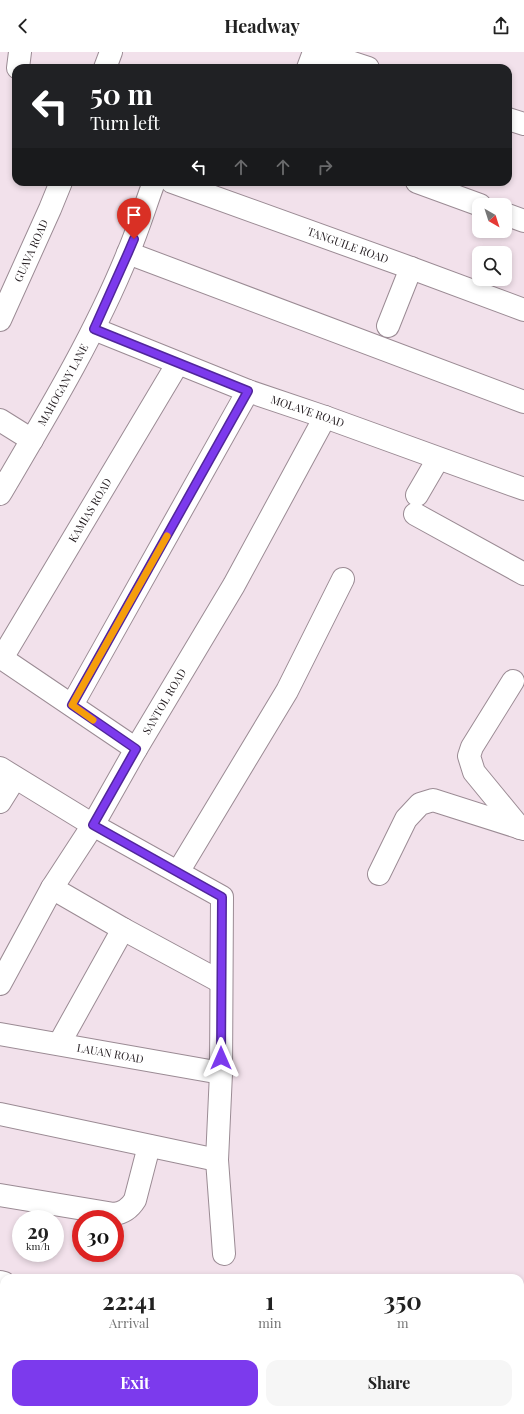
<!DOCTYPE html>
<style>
:root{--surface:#fff;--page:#f6f6f6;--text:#222;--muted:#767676;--accent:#7c3aed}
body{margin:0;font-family:"Playfair Display",serif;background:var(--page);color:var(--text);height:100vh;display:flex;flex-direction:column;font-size:15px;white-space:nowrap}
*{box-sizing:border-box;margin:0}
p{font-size:13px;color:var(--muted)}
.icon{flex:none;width:22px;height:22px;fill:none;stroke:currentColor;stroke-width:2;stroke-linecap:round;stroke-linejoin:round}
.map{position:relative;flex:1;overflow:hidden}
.drawer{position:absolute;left:0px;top:1222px;width:524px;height:140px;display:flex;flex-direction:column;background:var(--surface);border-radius:12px 12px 0 0;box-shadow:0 2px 6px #0003}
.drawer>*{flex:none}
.hud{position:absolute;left:12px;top:12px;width:500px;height:122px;border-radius:12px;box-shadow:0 2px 6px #0003;background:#202124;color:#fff;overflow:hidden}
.needle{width:26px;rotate:141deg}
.tools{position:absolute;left:472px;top:146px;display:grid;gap:8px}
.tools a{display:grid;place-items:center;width:40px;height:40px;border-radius:8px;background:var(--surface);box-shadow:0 2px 6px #0003;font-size:20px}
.speed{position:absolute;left:12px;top:1158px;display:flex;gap:8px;font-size:20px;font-weight:700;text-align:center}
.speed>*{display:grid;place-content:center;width:52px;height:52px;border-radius:50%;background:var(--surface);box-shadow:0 2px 6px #0003;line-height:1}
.speed small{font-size:10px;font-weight:400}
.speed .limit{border:6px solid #d22;background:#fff;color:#111}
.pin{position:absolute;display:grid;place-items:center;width:34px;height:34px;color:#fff;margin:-41px -17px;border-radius:50% 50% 50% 0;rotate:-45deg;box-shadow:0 0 4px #0007}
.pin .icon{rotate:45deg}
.me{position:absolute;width:44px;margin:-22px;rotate:0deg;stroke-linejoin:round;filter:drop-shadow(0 0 3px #0008)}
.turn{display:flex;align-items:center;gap:14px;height:84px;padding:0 12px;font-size:18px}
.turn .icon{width:52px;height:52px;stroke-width:2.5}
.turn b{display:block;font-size:28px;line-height:34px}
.lanes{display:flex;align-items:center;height:38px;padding:0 12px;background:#0003;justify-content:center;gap:20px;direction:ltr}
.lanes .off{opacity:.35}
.eta{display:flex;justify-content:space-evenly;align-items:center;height:68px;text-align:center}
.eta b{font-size:24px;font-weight:700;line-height:28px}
.primary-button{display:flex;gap:8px;margin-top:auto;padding:8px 12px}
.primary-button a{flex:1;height:46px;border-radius:12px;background:var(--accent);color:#fff;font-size:16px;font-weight:700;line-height:46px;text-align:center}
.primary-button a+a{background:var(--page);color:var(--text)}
header{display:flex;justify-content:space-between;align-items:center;height:52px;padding:0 12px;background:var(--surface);font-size:18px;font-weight:700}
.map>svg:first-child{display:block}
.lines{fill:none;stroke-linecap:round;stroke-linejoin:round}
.river{stroke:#a18093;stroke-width:37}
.minor-casing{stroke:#9b8b94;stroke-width:24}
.minor{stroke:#fff;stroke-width:22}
.route-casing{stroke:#51269a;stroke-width:10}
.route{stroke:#7c3aed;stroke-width:7}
.slow{stroke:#f59e0b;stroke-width:7}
.labels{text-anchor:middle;stroke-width:4;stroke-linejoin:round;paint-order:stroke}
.street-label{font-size:11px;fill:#272024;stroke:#f2e1eb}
</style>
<header><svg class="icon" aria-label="back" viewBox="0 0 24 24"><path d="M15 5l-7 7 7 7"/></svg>Headway<svg class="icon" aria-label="share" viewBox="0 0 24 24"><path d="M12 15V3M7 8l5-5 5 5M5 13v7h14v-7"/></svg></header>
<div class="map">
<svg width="524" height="1362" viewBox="0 0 524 1362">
<rect width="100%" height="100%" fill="#f2e1eb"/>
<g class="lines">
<g class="river">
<polyline points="0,1335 4,1333"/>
<polyline points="284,1358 293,1362"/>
</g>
<defs>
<g id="minor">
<polyline points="320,0 368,16"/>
<polyline points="18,16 20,0"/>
<polyline points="105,16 111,0"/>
<polyline points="308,16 314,0"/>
<polyline points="508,67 524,72"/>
<path id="s1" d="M172 130 411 216 524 258"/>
<polyline points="417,130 480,153"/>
<polyline points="505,162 524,169"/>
<polyline points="128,201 524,350"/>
<path id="s2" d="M0 268 50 157 61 130"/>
<polyline points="388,274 411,216"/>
<path id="s3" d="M94 277 248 339 325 365 524 437"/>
<polyline points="0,368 32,388"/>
<path id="s4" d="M0 442C46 364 94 285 128 201 138 178 145 154 154 130"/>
<polyline points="417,443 438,407"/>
<polyline points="415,462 524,522"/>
<polyline points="0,605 136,697"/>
<path id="s5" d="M2 606 178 311"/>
<polyline points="513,629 472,695 469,704 474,720 520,776"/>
<polyline points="72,653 248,339"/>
<polyline points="0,716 93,773 222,845 221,1021 217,1108 224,1202"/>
<polyline points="0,750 15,726"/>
<polyline points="178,820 287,639 343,527"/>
<polyline points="379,822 406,767 420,752 433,748 524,777"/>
<polyline points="52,836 123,877 221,930"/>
<path id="s6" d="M0 932 52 836 93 773 136 697 234 533 325 365"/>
<path id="s7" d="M0 982 221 1021"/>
<polyline points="59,992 123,877"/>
<polyline points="0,1062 217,1108"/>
<path d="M0 1143 114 1162C124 1161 130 1156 135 1148L149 1094"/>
<polyline points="0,1230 4,1231"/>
</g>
</defs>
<use href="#minor" class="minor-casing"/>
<use href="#minor" class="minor"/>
</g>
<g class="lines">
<defs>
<polyline id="route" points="134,187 128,201 94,277 248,339 72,653 136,697 93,773 222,845 221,1006"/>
</defs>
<use href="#route" class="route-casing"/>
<use href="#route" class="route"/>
<polyline class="slow" points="93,668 72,653 167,484"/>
</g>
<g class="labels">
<g class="street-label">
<text dy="4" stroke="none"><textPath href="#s1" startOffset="187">TANGUILE ROAD</textPath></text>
<text dy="4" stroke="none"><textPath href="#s2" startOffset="76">GUAVA ROAD</textPath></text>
<text dy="4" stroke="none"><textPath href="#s4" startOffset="126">MAHOGANY LANE</textPath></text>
<text dy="4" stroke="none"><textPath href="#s3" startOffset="229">MOLAVE ROAD</textPath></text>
<text dy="4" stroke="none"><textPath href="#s5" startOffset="172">KAMIAS ROAD</textPath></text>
<text dy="4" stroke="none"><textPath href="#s6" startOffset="327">SANTOL ROAD</textPath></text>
<text dy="4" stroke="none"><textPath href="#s7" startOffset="112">LAUAN ROAD</textPath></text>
</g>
</g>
</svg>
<div class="tools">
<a><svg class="needle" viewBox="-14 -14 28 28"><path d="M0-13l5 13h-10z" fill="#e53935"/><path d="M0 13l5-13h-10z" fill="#767676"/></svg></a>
<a><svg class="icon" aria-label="search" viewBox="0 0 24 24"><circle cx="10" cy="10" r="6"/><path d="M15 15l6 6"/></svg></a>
</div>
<div class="speed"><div>29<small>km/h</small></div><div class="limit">30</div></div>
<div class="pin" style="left:134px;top:187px;background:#d93025"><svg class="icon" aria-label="arrive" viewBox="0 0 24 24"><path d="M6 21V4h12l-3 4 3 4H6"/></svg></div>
<svg class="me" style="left:221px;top:1006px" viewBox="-20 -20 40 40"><path d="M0-17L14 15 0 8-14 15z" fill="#7c3aed" stroke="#fff" stroke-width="4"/></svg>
<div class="hud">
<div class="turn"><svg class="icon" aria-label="left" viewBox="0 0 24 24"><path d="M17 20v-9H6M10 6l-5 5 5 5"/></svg><div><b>50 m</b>Turn left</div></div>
<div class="lanes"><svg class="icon" aria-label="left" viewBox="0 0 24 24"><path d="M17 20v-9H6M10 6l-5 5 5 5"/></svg><svg class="icon off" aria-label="ahead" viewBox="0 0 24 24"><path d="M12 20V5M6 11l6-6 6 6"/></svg><svg class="icon off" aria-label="ahead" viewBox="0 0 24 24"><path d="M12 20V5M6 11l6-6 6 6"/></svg><svg class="icon off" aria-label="right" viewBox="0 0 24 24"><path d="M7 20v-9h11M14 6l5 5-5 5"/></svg></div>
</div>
<section class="drawer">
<div class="eta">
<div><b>22:41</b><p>Arrival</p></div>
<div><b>1</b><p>min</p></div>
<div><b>350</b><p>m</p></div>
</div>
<div class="primary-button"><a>Exit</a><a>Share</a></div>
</section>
</div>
